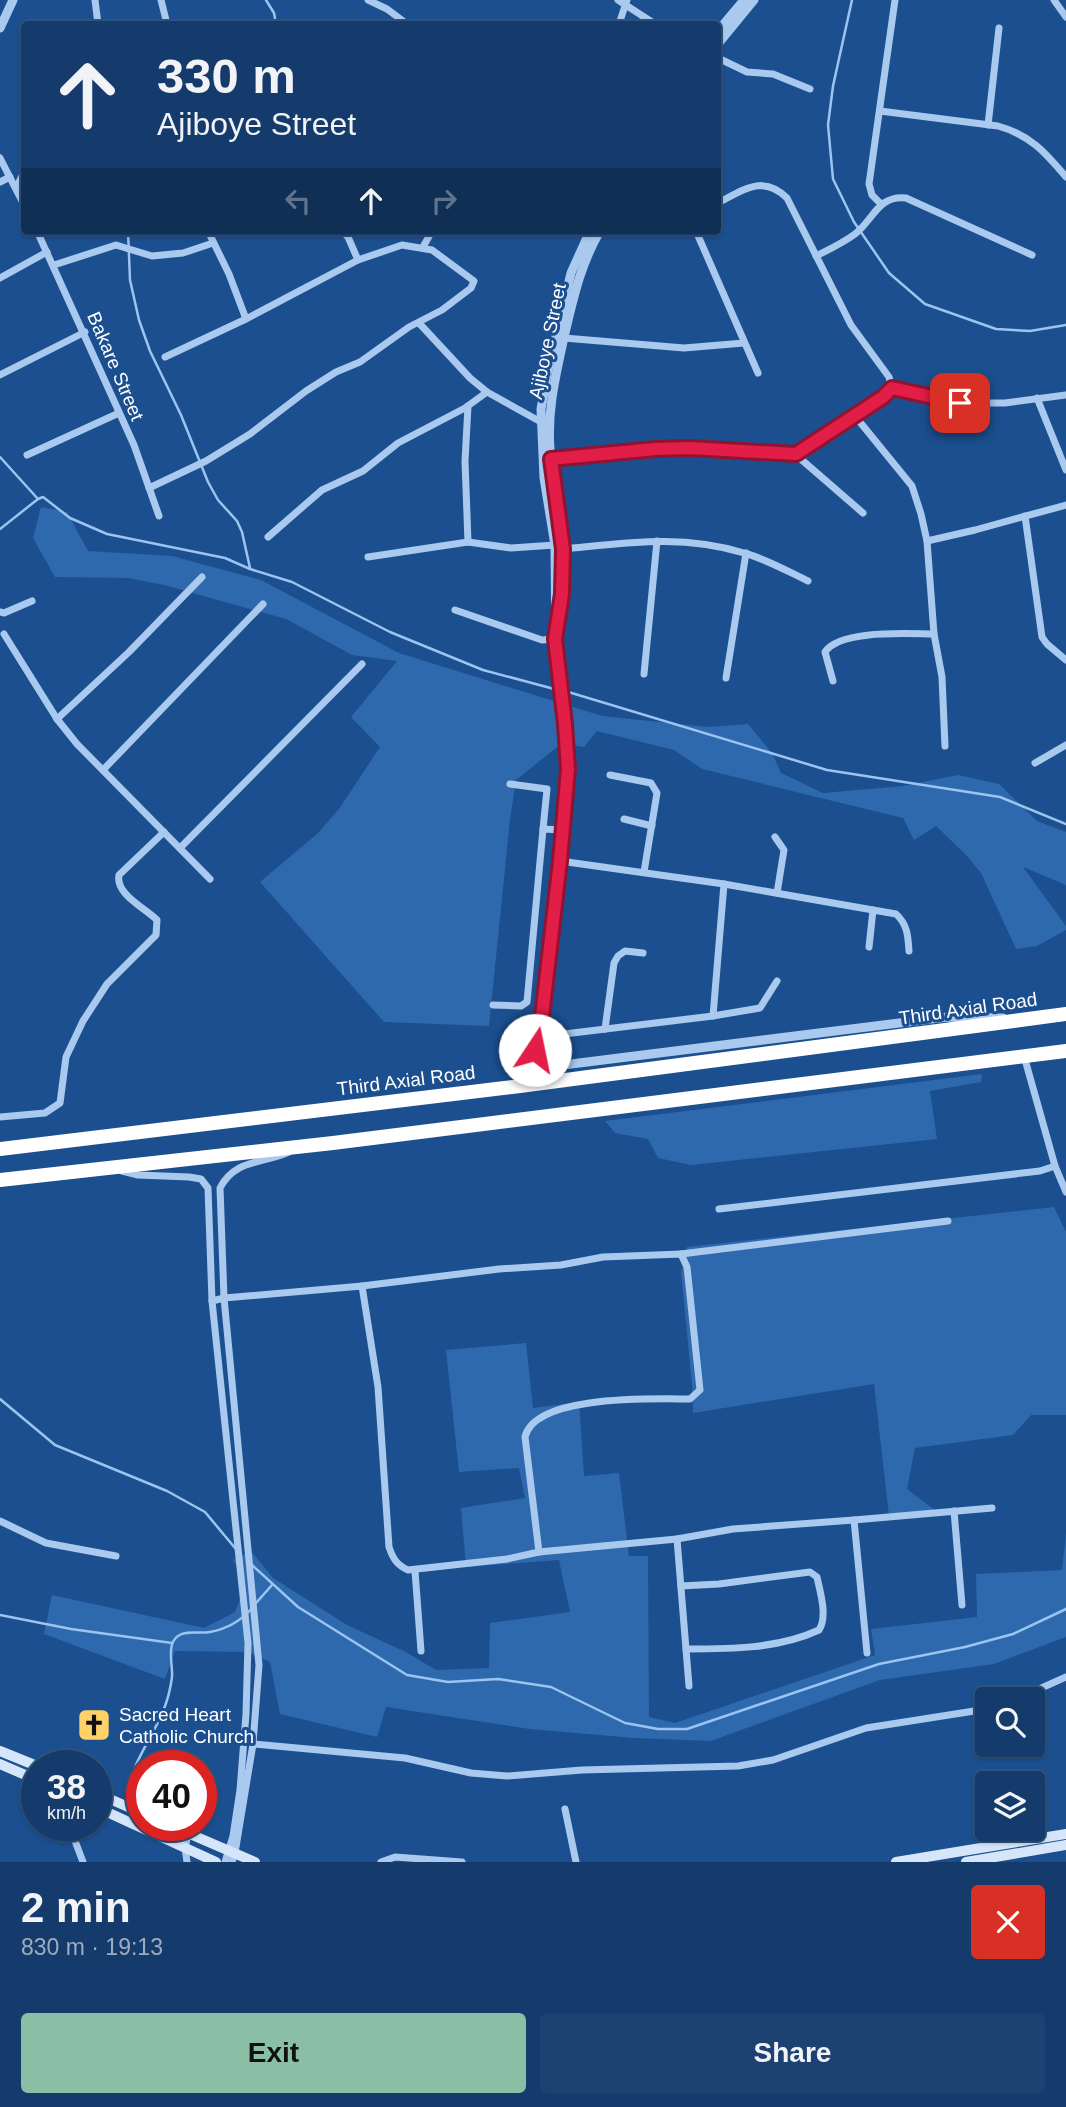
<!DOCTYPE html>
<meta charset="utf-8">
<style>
:root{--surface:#143b6b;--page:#1d4271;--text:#f1f3f6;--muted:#9dadc1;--line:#33557e;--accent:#8abfa5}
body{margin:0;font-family:Arial,sans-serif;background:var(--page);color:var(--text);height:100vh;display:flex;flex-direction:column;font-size:26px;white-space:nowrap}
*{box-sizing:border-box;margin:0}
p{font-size:23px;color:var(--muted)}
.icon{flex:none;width:38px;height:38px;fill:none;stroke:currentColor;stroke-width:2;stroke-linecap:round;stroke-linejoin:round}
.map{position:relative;height:1862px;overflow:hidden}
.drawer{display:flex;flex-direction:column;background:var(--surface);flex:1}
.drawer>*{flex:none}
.guide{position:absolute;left:21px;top:21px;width:700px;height:214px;border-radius:7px;box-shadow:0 2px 5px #0004,0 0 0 2px var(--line);background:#143b6b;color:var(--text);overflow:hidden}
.tools{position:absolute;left:975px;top:1687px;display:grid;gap:14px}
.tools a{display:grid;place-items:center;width:70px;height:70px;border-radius:7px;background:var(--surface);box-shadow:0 2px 5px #0004,0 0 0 2px var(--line);font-size:35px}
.speed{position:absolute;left:21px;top:1750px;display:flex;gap:14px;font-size:35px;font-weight:700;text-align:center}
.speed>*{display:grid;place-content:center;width:91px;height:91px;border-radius:50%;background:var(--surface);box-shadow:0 2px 5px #0004,0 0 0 2px var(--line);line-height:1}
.speed small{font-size:18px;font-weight:400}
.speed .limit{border:10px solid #d22;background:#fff;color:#111}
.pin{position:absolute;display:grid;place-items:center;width:60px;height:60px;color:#fff;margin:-30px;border-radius:14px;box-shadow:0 4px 10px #0006}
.me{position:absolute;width:77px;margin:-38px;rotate:11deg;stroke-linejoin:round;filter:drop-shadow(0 0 5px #0008)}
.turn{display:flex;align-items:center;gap:24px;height:147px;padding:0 21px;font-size:32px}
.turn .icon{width:91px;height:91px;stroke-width:2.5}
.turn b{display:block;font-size:49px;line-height:60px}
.lanes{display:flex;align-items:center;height:66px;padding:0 21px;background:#0003;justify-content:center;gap:35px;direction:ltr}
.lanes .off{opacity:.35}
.round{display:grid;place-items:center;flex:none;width:74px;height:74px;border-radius:7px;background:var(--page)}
.overview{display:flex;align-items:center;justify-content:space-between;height:119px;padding:0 21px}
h1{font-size:42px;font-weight:600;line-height:52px}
.cta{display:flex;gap:14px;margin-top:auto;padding:14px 21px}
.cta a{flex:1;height:80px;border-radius:7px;background:var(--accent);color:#111;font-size:28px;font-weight:600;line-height:80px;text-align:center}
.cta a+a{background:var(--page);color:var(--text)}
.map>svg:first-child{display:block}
.green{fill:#2e69ad}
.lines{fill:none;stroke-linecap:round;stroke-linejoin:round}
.stream{stroke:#9cc4f0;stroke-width:2.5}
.minor{stroke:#a9c9ee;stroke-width:7}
.tertiary{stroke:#a9c9ee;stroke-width:9}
.secondary{stroke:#d6e6fa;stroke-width:10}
.motorway{stroke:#fff;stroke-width:14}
.route-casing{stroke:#92132f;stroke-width:18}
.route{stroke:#e11d48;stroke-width:12}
.labels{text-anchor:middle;stroke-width:6;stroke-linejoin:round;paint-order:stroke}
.street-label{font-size:19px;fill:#fff;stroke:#1b4f8f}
.poi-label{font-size:19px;fill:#fff;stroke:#1b4f8f;text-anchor:start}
</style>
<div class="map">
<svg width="1066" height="1862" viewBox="0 0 1066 1862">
<rect width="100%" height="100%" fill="#1b4f8f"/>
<g class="green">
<polygon points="41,507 67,512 88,551 172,556 261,580 399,653 602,716 708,727 748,724 772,753 781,773 823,793 903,786 958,775 999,784 1037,821 1066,832 1066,885 1023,867 1066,926 1066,930 1037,946 1016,949 981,873 966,855 936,826 914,840 903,818 702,769 674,750 597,731 584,747 561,744 516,780 510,820 489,1026 384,1022 260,882 317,834 339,809 380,747 351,717 397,661 352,655 286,619 164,585 128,578 55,577 33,538"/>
<polygon points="982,1074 981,1082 930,1091 937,1139 691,1165 658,1158 648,1139 615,1133 605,1121"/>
<polygon points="1054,1207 1066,1232 1066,1415 1031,1415 1013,1435 915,1448 907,1489 936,1511 889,1516 874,1384 693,1413 692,1385 681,1272 687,1247"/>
<polygon points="526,1343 533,1408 579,1402 584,1476 619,1473 629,1556 648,1556 649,1717 675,1723 875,1655 871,1629 977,1617 976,1574 1062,1570 1066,1533 1066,1637 994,1664 880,1680 711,1741 634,1738 530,1729 386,1707 377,1737 280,1714 270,1662 248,1652 175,1651 165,1679 44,1634 52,1595 204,1628 235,1612 246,1583 233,1560 251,1551 273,1578 347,1625 406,1652 436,1670 489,1668 490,1623 570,1612 559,1560 466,1567 461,1508 525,1498 519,1468 459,1472 446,1350"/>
</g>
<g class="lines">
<g class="stream">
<polyline points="266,0 274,13 276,24"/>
<polyline points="852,0 833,86 828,125 833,179 854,222 889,273 925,304 996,329 1030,331 1066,325"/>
<polyline points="128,231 130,280 139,320 150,351 181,415 208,482 218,500 237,521 242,532 250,568"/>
<polyline points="0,457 38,499 43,497 70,518 107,534 225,558 250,569 292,582 390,632 483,670 558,690"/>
<polyline points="0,529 38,499"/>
<polyline points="565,691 827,770 1000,797 1066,824"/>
<polyline points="0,1399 55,1445 167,1491 205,1512 235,1548"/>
<polyline points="252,1565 298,1607 407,1675 448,1682 498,1679 551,1687 625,1723 658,1729 687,1729 879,1664 965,1647 1013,1634 1066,1609"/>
<polyline points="256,1603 272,1585"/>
<polyline points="0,1615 71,1629 172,1643"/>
<path d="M135 1767C150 1733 167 1716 172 1677 173 1665 166 1644 178 1636 186 1630 200 1634 210 1632 226 1629 241 1621 252 1608"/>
</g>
<g class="minor">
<polyline points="95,0 98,24"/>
<polyline points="161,0 167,24"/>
<polyline points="368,0 387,9 407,24"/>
<polyline points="618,0 655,24"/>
<polyline points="1054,0 1066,17"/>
<polyline points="619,24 627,0"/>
<polyline points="718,58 747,72 773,74 810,89"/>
<path d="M880 111 998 126C1030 135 1045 152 1066 177"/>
<polyline points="988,125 999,28"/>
<polyline points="0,158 24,205"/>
<polyline points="0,182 10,177"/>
<polyline points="16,188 24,172"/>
<path d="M718 203C743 190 763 174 787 198L851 325 889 377 892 388"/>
<polyline points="881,204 872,195 869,184 895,0"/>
<polyline points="37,231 134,445 159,516"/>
<polyline points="208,231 229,274 246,319"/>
<polyline points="342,231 348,237 358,260"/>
<polyline points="696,231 758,373"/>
<polyline points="423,247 432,231"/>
<path d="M816 256C830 249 843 243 855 234 874 219 878 195 906 198L1032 255"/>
<polyline points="54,265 116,245 152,256 183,253 213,243"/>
<polyline points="0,278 47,252"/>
<polyline points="419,323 470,378 487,392 541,422"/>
<polyline points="564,338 684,348 744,343"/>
<polyline points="0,375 85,332"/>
<polyline points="1037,398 1066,470"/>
<polyline points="468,406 465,461 468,542"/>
<polyline points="855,416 912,486 921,514 927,541 934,634 942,677 945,746"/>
<polyline points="795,454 863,513"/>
<polyline points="27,455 119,413"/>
<polyline points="547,459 655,449 689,448 795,454 883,397 892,388 960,403 1005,403 1066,395"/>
<polyline points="149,488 206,461 250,434 306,391 336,372 360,362 409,327 442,310 471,288 474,281 432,250 402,245 358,260 246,319 165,357"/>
<polyline points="1025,516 1042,637 1047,644 1066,660"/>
<polyline points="268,537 322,490 363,471 398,443 465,408 487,392"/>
<polyline points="927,541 975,530 1066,505"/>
<path d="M563 549C627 543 681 534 744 553 766 559 787 571 808 581"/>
<polyline points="368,557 468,542 511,548 555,545"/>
<polyline points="455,610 542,640 555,639"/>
<polyline points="0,612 4,613 32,601"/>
<polyline points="4,634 57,719 77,744 210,879"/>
<polyline points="644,674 657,541"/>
<polyline points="726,678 746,553"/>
<path d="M833 681 825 652C840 629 909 634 934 634"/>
<polyline points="57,719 129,652 202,577"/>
<polyline points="1035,763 1066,745"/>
<polyline points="103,770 263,604"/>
<polyline points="610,775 651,783 657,793 644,872"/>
<polyline points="510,784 547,789 543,829"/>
<polyline points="624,819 652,826"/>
<polyline points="775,837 784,850 777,893"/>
<polyline points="180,848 362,664"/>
<path d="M560 861 724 884 896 914C908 925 908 937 909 951"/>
<polyline points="869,947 873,910"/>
<polyline points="493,1005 521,1006 527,1002 543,829 562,830"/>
<polyline points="713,1016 724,884"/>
<polyline points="605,1029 614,963 618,956 625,951 643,953"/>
<polyline points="540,1034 556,1035 713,1016 760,1008 777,981"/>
<polyline points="1024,1056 1055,1166 1066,1192"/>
<path d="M0 1117 45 1113 60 1103 66 1057 83 1021 107 984 156 935 157 920C145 908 115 894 119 875L164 832"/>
<polyline points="122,1171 138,1175 189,1177 201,1179 208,1188 212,1301 248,1643 246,1714 240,1790 233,1836 225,1862"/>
<polyline points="719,1209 1040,1171 1055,1166"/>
<polyline points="681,1254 948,1221"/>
<path d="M362 1286 378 1387 389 1547C393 1559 397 1565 408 1570L507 1559 539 1552 677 1539 733 1529 854 1520"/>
<path d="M212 1301 224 1298 362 1286 499 1269 561 1265 603 1257 681 1254 687 1267 700 1390 690 1399C655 1399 535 1394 525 1437L539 1552"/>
<polyline points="954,1511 962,1605"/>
<polyline points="0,1521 46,1543 116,1556"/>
<polyline points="677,1539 689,1686"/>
<polyline points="415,1571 421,1651"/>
<path d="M681 1586 719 1584 810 1572 817 1577C820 1592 828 1616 819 1630 778 1649 730 1649 686 1649"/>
<polyline points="867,1653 854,1520 992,1508"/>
<polyline points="1017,1699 1066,1677"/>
<polyline points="253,1744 405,1758 471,1773 507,1776 582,1770 738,1766 773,1760 866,1728 987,1709"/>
<polyline points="565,1809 576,1862"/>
<polyline points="69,1825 83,1862"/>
<polyline points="187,1862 185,1848 188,1834"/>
<path d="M232 1862 235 1853 253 1744 259 1665 224 1298 220 1188C235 1159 262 1164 289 1152"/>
<polyline points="381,1862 395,1857 462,1862"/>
</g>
<g class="tertiary">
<polyline points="0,28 13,0"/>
<polyline points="718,31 744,0"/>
<polyline points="718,44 754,0"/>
<path d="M559 614C569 559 554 504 550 449 547 409 556 375 564 337 573 300 580 265 600 231"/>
<polyline points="535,1050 541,1063 547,1067 947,1017 1003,1018"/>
<polyline points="520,1086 527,1072 540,1034 560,861 568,769 565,724 556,653 555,545 544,478 541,409 547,374 571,273 590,231"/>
</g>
<g class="secondary">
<polyline points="0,1751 37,1766"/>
<polyline points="0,1764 37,1780"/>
<polyline points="96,1793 142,1813"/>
<polyline points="96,1807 216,1862"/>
<polyline points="169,1825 255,1862"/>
<polyline points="896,1862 1066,1834"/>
<polyline points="966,1862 1066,1845"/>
</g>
<g class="motorway">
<polyline points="0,1149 520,1086 1066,1014"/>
<polyline points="0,1180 333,1143 1066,1051"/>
</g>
</g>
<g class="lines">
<defs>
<polyline id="route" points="535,1050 540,1034 560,861 568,769 565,724 555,639 562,594 563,549 551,459 655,449 689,448 796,454 883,397 892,388 960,403"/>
</defs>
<use href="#route" class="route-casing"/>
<use href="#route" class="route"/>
</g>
<defs>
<symbol id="church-square" viewBox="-11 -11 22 22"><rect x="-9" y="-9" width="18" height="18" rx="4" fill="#ffd166" stroke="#1b4f8f"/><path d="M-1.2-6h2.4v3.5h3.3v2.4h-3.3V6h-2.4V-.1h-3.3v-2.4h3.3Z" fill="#111"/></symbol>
</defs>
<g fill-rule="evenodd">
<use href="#church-square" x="75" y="1706" width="38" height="38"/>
</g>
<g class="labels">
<g class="street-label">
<text transform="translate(547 341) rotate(-78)" y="7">Ajiboye Street</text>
<text transform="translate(116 366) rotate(67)" y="7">Bakare Street</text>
<text transform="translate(968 1008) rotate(-8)" y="7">Third Axial Road</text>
<text transform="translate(406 1080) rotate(-7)" y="7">Third Axial Road</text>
</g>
<g class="poi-label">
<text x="119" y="1721">Sacred Heart<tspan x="119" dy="22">Catholic Church</tspan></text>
</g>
</g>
</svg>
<div class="tools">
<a><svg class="icon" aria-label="search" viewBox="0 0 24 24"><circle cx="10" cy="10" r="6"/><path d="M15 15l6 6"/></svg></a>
<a><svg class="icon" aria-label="layers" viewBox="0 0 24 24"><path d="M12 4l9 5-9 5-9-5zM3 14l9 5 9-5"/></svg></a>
</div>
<div class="speed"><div>38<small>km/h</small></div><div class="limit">40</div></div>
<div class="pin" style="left:960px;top:403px;background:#d93025"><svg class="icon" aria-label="arrive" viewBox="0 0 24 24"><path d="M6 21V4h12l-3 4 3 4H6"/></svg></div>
<svg class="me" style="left:535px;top:1050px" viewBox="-20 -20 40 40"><circle r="19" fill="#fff"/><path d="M0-13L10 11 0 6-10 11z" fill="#e11d48"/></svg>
<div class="guide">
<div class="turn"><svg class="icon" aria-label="ahead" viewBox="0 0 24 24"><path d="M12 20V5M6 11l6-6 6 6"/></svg><div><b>330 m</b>Ajiboye Street</div></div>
<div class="lanes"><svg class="icon off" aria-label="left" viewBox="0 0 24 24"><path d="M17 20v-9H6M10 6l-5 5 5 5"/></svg><svg class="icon" aria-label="ahead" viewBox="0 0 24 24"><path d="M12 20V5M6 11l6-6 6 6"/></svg><svg class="icon off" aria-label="right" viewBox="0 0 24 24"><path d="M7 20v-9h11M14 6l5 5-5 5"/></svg></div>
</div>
</div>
<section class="drawer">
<div class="overview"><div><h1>2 min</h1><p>830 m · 19:13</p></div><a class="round" style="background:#d93025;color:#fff"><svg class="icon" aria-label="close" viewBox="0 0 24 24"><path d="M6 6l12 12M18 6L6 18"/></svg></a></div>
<div class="cta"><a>Exit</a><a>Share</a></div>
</section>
